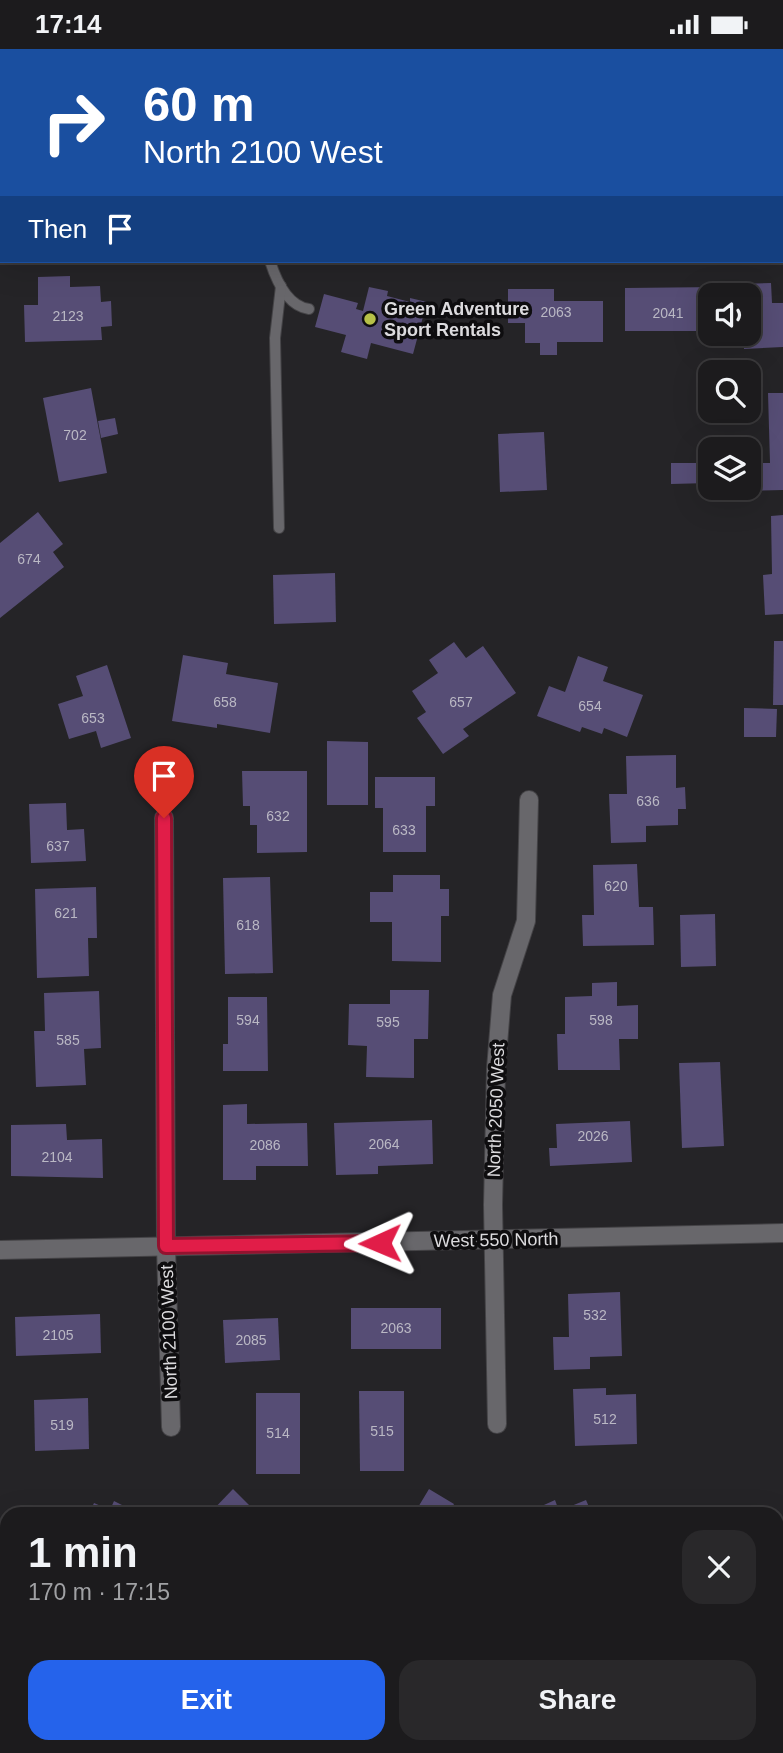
<!DOCTYPE html>
<meta charset="utf-8">
<style>
:root{--surface:#1c1b1d;--page:#29282a;--text:#f1f3f6;--muted:#a0a1a4;--line:#3a393b;--accent:#2563eb}
body{margin:0;font-family:Helvetica,sans-serif;background:var(--page);color:var(--text);height:100vh;display:flex;flex-direction:column;font-size:26px;white-space:nowrap}
*{box-sizing:border-box;margin:0}
p{font-size:23px;color:var(--muted)}
.icon{flex:none;width:38px;height:38px;fill:none;stroke:currentColor;stroke-width:2;stroke-linecap:round;stroke-linejoin:round}
.map{position:relative;flex:1;overflow:hidden}
.sheet{position:absolute;left:0px;top:1458px;width:784px;height:247px;display:flex;flex-direction:column;background:var(--surface);border-radius:21px 21px 0 0;box-shadow:0 7px 28px #0002,0 0 0 2px var(--line)}
.sheet>*{flex:none}
.hud{position:absolute;left:0px;top:0px;width:784px;height:214px;box-shadow:0 7px 28px #0002,0 0 0 2px var(--line);background:#1a4fa0;color:#fff;overflow:hidden}
.buttons{position:absolute;left:698px;top:234px;display:grid;gap:14px}
.buttons a{display:grid;place-items:center;width:63px;height:63px;border-radius:14px;background:var(--surface);box-shadow:0 7px 28px #0002,0 0 0 2px var(--line);font-size:35px}
.pin{position:absolute;display:grid;place-items:center;width:60px;height:60px;color:#fff;margin:-72px -30px;border-radius:50% 50% 50% 0;rotate:-45deg;box-shadow:0 0 7px #0007}
.pin .icon{rotate:45deg}
.me{position:absolute;width:77px;margin:-38px;rotate:269deg;stroke-linejoin:round;filter:drop-shadow(0 0 5px #0008)}
.turn{display:flex;align-items:center;gap:24px;height:147px;padding:0 28px;font-size:32px}
.turn .icon{width:91px;height:91px;stroke-width:2.5}
.turn b{display:block;font-size:49px;line-height:60px}
.then{display:flex;align-items:center;height:66px;padding:0 28px;background:#0003;gap:14px;font-size:26px}
.round{display:grid;place-items:center;flex:none;width:74px;height:74px;border-radius:21px;background:var(--page)}
.head{display:flex;align-items:center;justify-content:space-between;height:119px;padding:0 28px}
h1{font-size:42px;font-weight:700;line-height:52px}
.cta{display:flex;gap:14px;margin-top:auto;padding:14px 28px}
.cta a{flex:1;height:80px;border-radius:21px;background:var(--accent);color:#fff;font-size:28px;font-weight:700;line-height:80px;text-align:center}
.cta a+a{background:var(--page);color:var(--text)}
.status{display:flex;justify-content:space-between;align-items:center;height:49px;padding:0 35px;background:var(--surface);direction:ltr}
.status svg{height:19px;fill:currentColor}
.map>svg:first-child{display:block}
.building{fill:#564d75}
.lines{fill:none;stroke-linecap:round;stroke-linejoin:round}
.lane-casing{stroke:#444346;stroke-width:12}
.street-casing{stroke:#444346;stroke-width:20}
.lane{stroke:#68676b;stroke-width:10}
.street{stroke:#68676b;stroke-width:18}
.route-casing{stroke:#92132f;stroke-width:18}
.route{stroke:#e11d48;stroke-width:12}
.poi-dot{fill:#b7c148;stroke:#0e0d0f;stroke-width:2.5}
.labels{text-anchor:middle;stroke-width:7;stroke-linejoin:round;paint-order:stroke}
.number-label{font-size:14px;fill:#bab8c4}
.poi-label{font-size:18px;font-weight:bold;fill:#dcdbde;stroke:#0e0d0f;text-anchor:start}
.street-label{font-size:18px;fill:#dcdbde;stroke:#0e0d0f}
</style>
<div class="status"><b>17:14</b><svg viewBox="0 0 49 12"><path d="M0 12V9h3v3zM5 12V6h3v6zM10 12V3h3v9zM15 12V0h3v12zM26 1h20v11H26zM47 4h2v5h-2z"/></svg></div>
<div class="map">
<svg width="783" height="1704" viewBox="0 0 783 1704">
<rect width="100%" height="100%" fill="#252427"/>
<g class="building">
<polygon points="70,227 70,238 100,237 101,253 111,252 112,277 101,278 102,291 25,293 24,256 38,256 38,228"/>
<polygon points="771,234 772,254 783,254 783,298 744,300 743,285 749,285 749,247 741,247 740,235"/>
<polygon points="369,238 388,242 387,247 410,253 410,249 427,253 413,305 371,294 367,310 341,303 346,286 315,278 324,245 358,254 356,260 363,262"/>
<polygon points="719,238 719,247 710,247 710,282 625,282 625,239"/>
<polygon points="508,240 554,240 554,252 603,252 603,293 557,293 557,306 540,306 540,294 525,294 525,274 508,274"/>
<polygon points="91,339 107,424 59,433 43,349"/>
<polygon points="768,344 783,344 783,441 748,442 749,414 770,414"/>
<polygon points="115,369 118,385 101,389 98,372"/>
<polygon points="544,383 547,441 500,443 498,385"/>
<polygon points="671,414 710,414 710,434 671,435"/>
<polygon points="38,463 63,495 53,503 64,518 0,569 0,494"/>
<polygon points="783,466 783,565 765,566 763,526 772,525 771,467"/>
<polygon points="335,524 336,573 274,575 273,526"/>
<polygon points="774,592 783,592 783,656 773,656"/>
<polygon points="454,593 466,609 483,597 516,644 463,680 469,687 443,705 417,669 426,663 412,642 438,624 429,611"/>
<polygon points="183,606 228,614 226,625 278,634 270,684 217,675 217,679 172,672"/>
<polygon points="578,607 608,618 603,632 643,646 627,688 604,679 602,685 582,678 580,683 537,667 549,637 565,643"/>
<polygon points="107,616 131,689 101,699 96,682 69,690 58,655 83,647 76,627"/>
<polygon points="744,659 777,660 776,688 744,688"/>
<polygon points="327,692 368,693 368,756 327,756"/>
<polygon points="676,706 676,739 685,738 686,760 678,760 678,776 646,777 646,793 611,794 609,745 627,745 626,707"/>
<polygon points="242,722 307,722 307,803 257,804 257,776 250,776 250,757 243,757"/>
<polygon points="375,728 435,728 435,757 426,757 426,803 383,803 383,759 375,759"/>
<polygon points="66,754 67,781 84,780 86,812 31,814 29,755"/>
<polygon points="637,815 639,858 653,858 654,896 583,897 582,866 594,866 593,816"/>
<polygon points="393,826 440,826 440,840 449,840 449,867 441,867 441,913 392,912 392,873 370,873 370,843 393,843"/>
<polygon points="270,828 273,924 225,925 223,829"/>
<polygon points="96,838 97,889 88,889 89,927 37,929 35,840"/>
<polygon points="715,865 716,917 681,918 680,866"/>
<polygon points="617,933 617,957 638,956 638,990 619,990 620,1021 558,1021 557,985 565,985 565,948 592,947 592,934"/>
<polygon points="390,941 429,941 428,990 414,990 414,1029 366,1028 367,997 348,996 349,955 390,955"/>
<polygon points="99,942 101,999 84,1000 86,1036 36,1038 34,982 45,982 44,944"/>
<polygon points="228,948 267,948 268,1022 223,1022 223,995 228,995"/>
<polygon points="720,1013 724,1097 682,1099 679,1014"/>
<polygon points="247,1055 247,1075 307,1074 308,1117 256,1117 256,1131 223,1131 223,1056"/>
<polygon points="432,1071 433,1115 378,1117 378,1125 336,1126 334,1074"/>
<polygon points="630,1072 632,1113 550,1117 549,1099 557,1099 556,1075"/>
<polygon points="66,1075 67,1091 102,1090 103,1129 11,1127 11,1076"/>
<polygon points="620,1243 622,1307 590,1308 590,1320 554,1321 553,1288 569,1288 568,1245"/>
<rect x="351" y="1259" width="90" height="41"/>
<polygon points="100,1265 101,1304 16,1307 15,1268"/>
<polygon points="278,1269 280,1311 225,1314 223,1271"/>
<polygon points="606,1339 606,1346 636,1345 637,1395 575,1397 573,1340"/>
<polygon points="359,1342 404,1342 404,1422 360,1422"/>
<rect x="256" y="1344" width="44" height="81"/>
<polygon points="88,1349 89,1400 35,1402 34,1351"/>
<polygon points="233,1440 258,1465 209,1465"/>
<polygon points="429,1440 454,1455 450,1463 453,1465 414,1465"/>
<polygon points="555,1451 559,1462 586,1451 592,1465 524,1465"/>
<polygon points="114,1452 140,1465 89,1465 94,1454 110,1461"/>
<rect x="0" y="1592" width="7" height="42"/>
</g>
<g class="lines">
<defs>
<g id="lane">
<path d="M270 212C276 231 287 257 309 260"/>
<polyline points="279,479 275,289 281,237"/>
</g>
<g id="street">
<polyline points="782,165 783,165"/>
<polyline points="0,168 2,168"/>
<polyline points="164,769 166,1197 171,1378"/>
<polyline points="0,1201 783,1184"/>
<polyline points="497,1375 493,1156 496,1020 502,946 526,872 529,751"/>
<polyline points="662,1698 700,1703 783,1702"/>
<polyline points="197,1704 449,1698"/>
</g>
</defs>
<use href="#lane" class="lane-casing"/>
<use href="#street" class="street-casing"/>
<use href="#lane" class="lane"/>
<use href="#street" class="street"/>
</g>
<g class="lines">
<defs>
<polyline id="route" points="164,769 166,1197 380,1194"/>
</defs>
<use href="#route" class="route-casing"/>
<use href="#route" class="route"/>
</g>
<circle class="poi-dot" cx="370" cy="270" r="7"/>
<g class="labels">
<g class="number-label">
<text x="556" y="268">2063</text>
<text x="668" y="269">2041</text>
<text x="68" y="272">2123</text>
<text x="75" y="391">702</text>
<text x="29" y="515">674</text>
<text x="225" y="658">658</text>
<text x="461" y="658">657</text>
<text x="590" y="662">654</text>
<text x="93" y="674">653</text>
<text x="648" y="757">636</text>
<text x="278" y="772">632</text>
<text x="404" y="786">633</text>
<text x="58" y="802">637</text>
<text x="616" y="842">620</text>
<text x="66" y="869">621</text>
<text x="248" y="881">618</text>
<text x="248" y="976">594</text>
<text x="601" y="976">598</text>
<text x="388" y="978">595</text>
<text x="68" y="996">585</text>
<text x="593" y="1092">2026</text>
<text x="384" y="1100">2064</text>
<text x="265" y="1101">2086</text>
<text x="57" y="1113">2104</text>
<text x="595" y="1271">532</text>
<text x="396" y="1284">2063</text>
<text x="58" y="1291">2105</text>
<text x="251" y="1296">2085</text>
<text x="605" y="1375">512</text>
<text x="62" y="1381">519</text>
<text x="382" y="1387">515</text>
<text x="278" y="1389">514</text>
</g>
<g class="poi-label">
<text x="384" y="266">Green Adventure<tspan x="384" dy="21">Sport Rentals</tspan></text>
</g>
<g class="street-label">
<text transform="translate(496 1061) rotate(-88)" y="6">North 2050 West</text>
<text transform="translate(496 1191) rotate(-1)" y="6">West 550 North</text>
<text transform="translate(169 1283) rotate(-92)" y="6">North 2100 West</text>
</g>
</g>
</svg>
<div class="buttons">
<a><svg class="icon" aria-label="sound" viewBox="0 0 24 24"><path d="M4 9h4l5-4v14l-5-4H4zM17 9q2 3 0 6"/></svg></a>
<a><svg class="icon" aria-label="search" viewBox="0 0 24 24"><circle cx="10" cy="10" r="6"/><path d="M15 15l6 6"/></svg></a>
<a><svg class="icon" aria-label="layers" viewBox="0 0 24 24"><path d="M12 4l9 5-9 5-9-5zM3 14l9 5 9-5"/></svg></a>
</div>
<div class="pin" style="left:164px;top:769px;background:#d93025"><svg class="icon" aria-label="arrive" viewBox="0 0 24 24"><path d="M6 21V4h12l-3 4 3 4H6"/></svg></div>
<svg class="me" style="left:380px;top:1194px" viewBox="-20 -20 40 40"><path d="M0-17L14 15 0 8-14 15z" fill="#e11d48" stroke="#fff" stroke-width="4"/></svg>
<div class="hud">
<div class="turn"><svg class="icon" aria-label="right" viewBox="0 0 24 24"><path d="M7 20v-9h11M14 6l5 5-5 5"/></svg><div><b>60 m</b>North 2100 West</div></div>
<div class="then">Then<svg class="icon" aria-label="arrive" viewBox="0 0 24 24"><path d="M6 21V4h12l-3 4 3 4H6"/></svg></div>
</div>
<section class="sheet">
<div class="head"><div><h1>1 min</h1><p>170 m · 17:15</p></div><a class="round"><svg class="icon" aria-label="close" viewBox="0 0 24 24"><path d="M6 6l12 12M18 6L6 18"/></svg></a></div>
<div class="cta"><a>Exit</a><a>Share</a></div>
</section>
</div>
